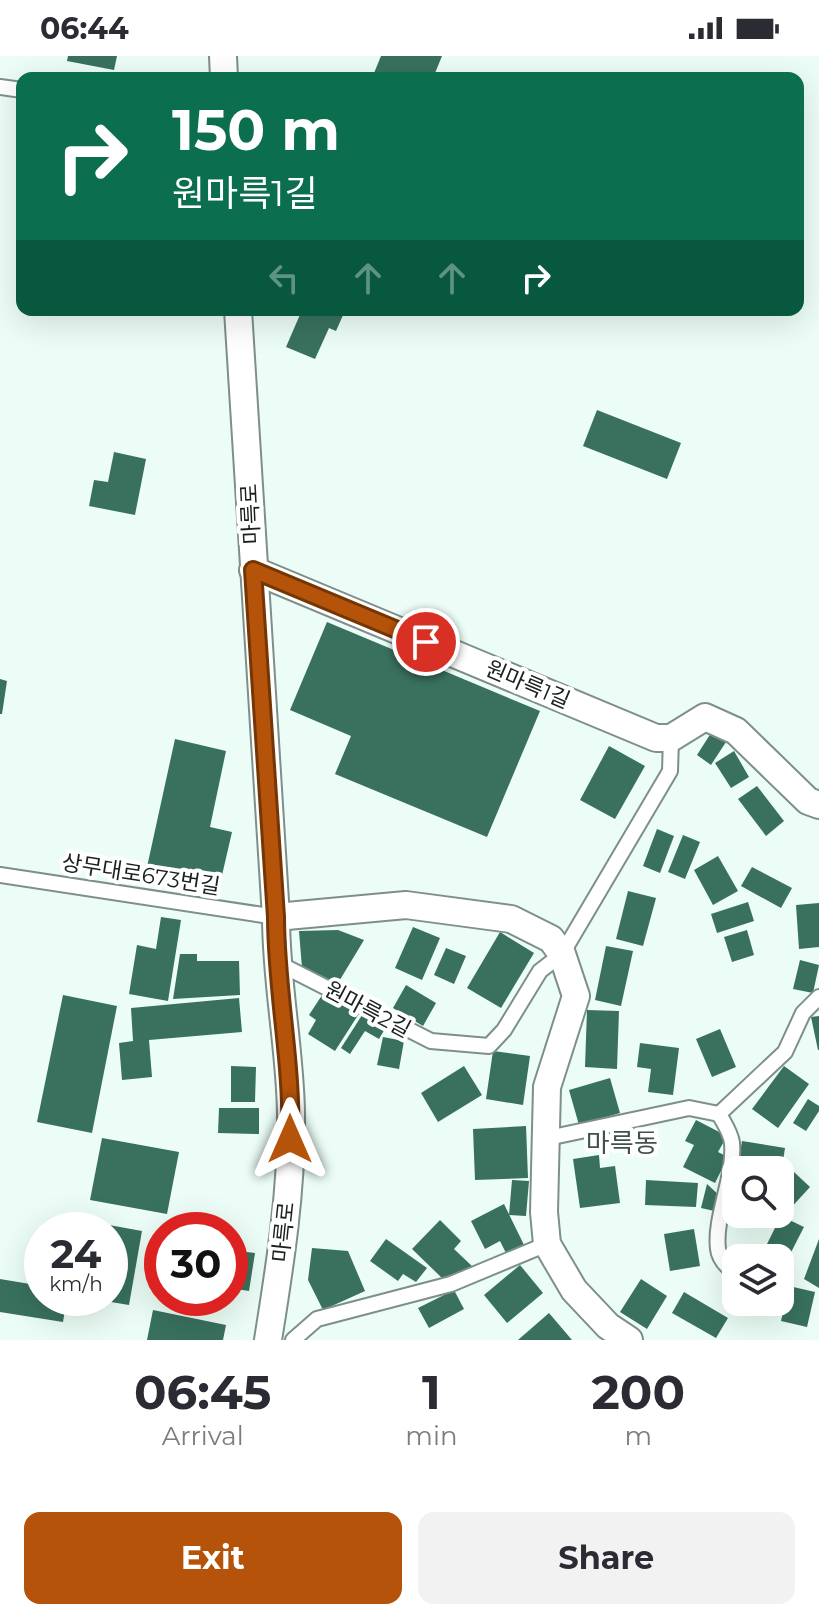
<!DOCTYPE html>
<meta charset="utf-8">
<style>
:root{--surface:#fff;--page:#f2f2f3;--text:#2b2b33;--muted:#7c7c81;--accent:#b45309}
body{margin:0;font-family:Montserrat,"Noto Sans KR",sans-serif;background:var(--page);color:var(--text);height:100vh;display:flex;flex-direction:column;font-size:30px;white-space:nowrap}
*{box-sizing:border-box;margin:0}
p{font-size:26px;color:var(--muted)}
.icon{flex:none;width:44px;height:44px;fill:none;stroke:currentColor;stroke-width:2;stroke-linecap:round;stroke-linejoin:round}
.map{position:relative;height:1284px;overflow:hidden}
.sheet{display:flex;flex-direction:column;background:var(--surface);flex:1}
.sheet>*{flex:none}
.guide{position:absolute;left:16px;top:16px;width:788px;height:244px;border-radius:16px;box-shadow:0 8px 32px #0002;background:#0b6e4f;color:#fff;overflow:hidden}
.tools{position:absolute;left:722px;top:1100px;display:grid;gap:16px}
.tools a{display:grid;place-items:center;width:72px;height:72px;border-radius:16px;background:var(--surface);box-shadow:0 8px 32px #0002;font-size:40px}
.speed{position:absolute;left:24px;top:1156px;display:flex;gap:16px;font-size:40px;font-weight:700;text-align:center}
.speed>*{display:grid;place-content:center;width:104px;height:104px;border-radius:50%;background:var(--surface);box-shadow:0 8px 32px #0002;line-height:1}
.speed small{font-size:20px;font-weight:400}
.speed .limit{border:12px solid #d22;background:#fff;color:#111}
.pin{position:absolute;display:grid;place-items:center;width:68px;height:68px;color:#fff;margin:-34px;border:4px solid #fff;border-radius:50%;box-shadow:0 2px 8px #0007}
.me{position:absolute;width:88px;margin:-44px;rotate:0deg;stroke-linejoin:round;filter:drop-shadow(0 0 6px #0008)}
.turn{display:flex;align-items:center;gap:28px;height:168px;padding:0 24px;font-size:36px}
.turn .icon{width:104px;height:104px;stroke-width:2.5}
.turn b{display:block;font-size:56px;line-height:68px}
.lanes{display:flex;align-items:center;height:76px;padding:0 24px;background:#0003;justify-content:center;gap:40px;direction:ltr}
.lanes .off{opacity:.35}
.eta{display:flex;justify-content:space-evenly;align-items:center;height:136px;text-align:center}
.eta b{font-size:48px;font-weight:700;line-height:56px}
.action{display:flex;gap:16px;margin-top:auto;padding:16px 24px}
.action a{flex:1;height:92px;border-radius:16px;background:var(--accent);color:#fff;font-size:32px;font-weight:700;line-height:92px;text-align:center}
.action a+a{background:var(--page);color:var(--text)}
.status{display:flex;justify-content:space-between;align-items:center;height:56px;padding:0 40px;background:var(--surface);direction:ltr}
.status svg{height:22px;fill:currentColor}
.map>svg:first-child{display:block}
.building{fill:#39715e}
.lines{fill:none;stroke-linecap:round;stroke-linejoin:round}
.service-casing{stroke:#7e8f89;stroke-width:18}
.minor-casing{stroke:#7e8f89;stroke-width:30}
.service{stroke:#fff;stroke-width:14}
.minor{stroke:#fff;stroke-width:26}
.route-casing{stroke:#753606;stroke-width:20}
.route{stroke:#b45309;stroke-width:14}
.labels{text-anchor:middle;stroke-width:8;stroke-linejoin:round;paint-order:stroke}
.street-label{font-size:22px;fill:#19201d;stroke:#fff}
.quarter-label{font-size:26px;fill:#41514b;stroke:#fff}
</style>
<div class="status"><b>06:44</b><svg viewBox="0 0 49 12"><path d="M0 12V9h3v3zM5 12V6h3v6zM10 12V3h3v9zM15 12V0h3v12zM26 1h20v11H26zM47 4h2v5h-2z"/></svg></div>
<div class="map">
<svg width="819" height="1284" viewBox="0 0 819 1284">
<rect width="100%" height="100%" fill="#ebfdf6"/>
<g class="building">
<polygon points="68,0 117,0 114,14 67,5"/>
<polygon points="381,0 442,0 433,22 372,22"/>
<polygon points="302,254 337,254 344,257 336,275 329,272 315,303 286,291"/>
<polygon points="597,354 681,387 667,423 583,390"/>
<polygon points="114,396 146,403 135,459 89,450 94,424 108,426"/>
<polygon points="327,566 540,655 487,781 335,718 351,680 290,654"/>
<polygon points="0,623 7,625 2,658 0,658"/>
<polygon points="711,677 726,686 711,709 697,699"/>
<polygon points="175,683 226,695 210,771 232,776 220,828 147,811"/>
<polygon points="609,690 645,710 615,763 580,744"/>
<polygon points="734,695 749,721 731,732 715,707"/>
<polygon points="757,730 784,765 766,780 738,743"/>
<polygon points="657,773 674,780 660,817 643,810"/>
<polygon points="683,779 700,786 685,823 668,816"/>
<polygon points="718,800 738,835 713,849 694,814"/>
<polygon points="752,811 792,832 781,852 741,830"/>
<polygon points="628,835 656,842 643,890 616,883"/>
<polygon points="748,846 754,865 717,877 711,858"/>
<polygon points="819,847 819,891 799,893 796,849"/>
<polygon points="161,861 181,864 168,945 129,938 137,889 156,893"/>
<polygon points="413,871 440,882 422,924 395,912"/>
<polygon points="338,874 364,884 338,927 302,912 299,875"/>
<polygon points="747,874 754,899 732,906 724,881"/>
<polygon points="500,876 534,897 501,952 467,932"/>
<polygon points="606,890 633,895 621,950 595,944"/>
<polygon points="446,892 466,900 454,928 434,919"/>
<polygon points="180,898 197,898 197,905 239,905 240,939 173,943"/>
<polygon points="800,904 819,909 813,937 793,933"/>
<polygon points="406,929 436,947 423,970 393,952"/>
<polygon points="326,933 360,956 335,995 308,978 316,964 309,959"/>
<polygon points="63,939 117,950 92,1077 37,1066"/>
<polygon points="239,942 242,976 149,984 152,1021 122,1024 119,987 133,985 131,952"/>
<polygon points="587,954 619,955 617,1013 585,1011"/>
<polygon points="364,956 386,971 379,983 365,975 350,998 341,992"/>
<polygon points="819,960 819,994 818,994 811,961"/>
<polygon points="720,973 736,1011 712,1021 696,983"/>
<polygon points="383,981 404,985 399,1013 377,1009"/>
<polygon points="640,987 679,992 673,1039 648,1036 651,1013 637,1011"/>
<polygon points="493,995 530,1000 523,1049 486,1043"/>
<polygon points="231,1010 256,1011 255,1046 231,1046"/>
<polygon points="464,1010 482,1039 438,1066 421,1037"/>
<polygon points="784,1010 809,1028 778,1072 752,1053"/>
<polygon points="610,1022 620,1057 579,1069 569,1034"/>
<polygon points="808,1043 819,1050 819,1055 806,1075 793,1067"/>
<polygon points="219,1052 259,1052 259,1078 218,1077"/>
<polygon points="696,1064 727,1080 718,1096 728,1101 715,1127 683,1111 694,1089 685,1085"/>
<polygon points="526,1070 528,1122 475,1124 473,1073"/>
<polygon points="102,1082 179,1096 167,1158 90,1144"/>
<polygon points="742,1085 785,1092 782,1111 739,1103"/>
<polygon points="599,1099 600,1112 615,1110 620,1147 580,1152 573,1103"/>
<polygon points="794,1116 810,1131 788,1155 780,1147 780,1131"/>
<polygon points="512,1124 529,1125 526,1160 509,1159"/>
<polygon points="646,1124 698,1127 696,1151 645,1149"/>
<polygon points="707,1128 722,1142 719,1156 701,1152"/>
<polygon points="504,1148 525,1191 507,1199 500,1185 485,1193 471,1165"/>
<polygon points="741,1158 773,1158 767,1171"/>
<polygon points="781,1160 804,1171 783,1212 780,1210 780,1202 761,1200"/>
<polygon points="440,1164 461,1185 454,1193 473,1211 442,1222 412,1193"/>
<polygon points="87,1165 142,1175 129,1249 99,1244 110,1242 110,1174 85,1174"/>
<polygon points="694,1173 700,1210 670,1215 664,1178"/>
<polygon points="386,1183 427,1212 416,1226 403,1218 398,1225 370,1205"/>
<polygon points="819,1183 819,1232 804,1223"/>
<polygon points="312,1192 348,1195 365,1235 323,1254 308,1224"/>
<polygon points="230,1194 255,1197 249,1235 230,1232"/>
<polygon points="520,1209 543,1237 507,1267 484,1239"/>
<polygon points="0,1223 42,1230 42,1242 67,1242 63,1266 0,1256"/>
<polygon points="641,1223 667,1240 647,1273 620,1256"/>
<polygon points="789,1230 815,1236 807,1271 781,1265"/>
<polygon points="454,1234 464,1253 429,1272 418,1252"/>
<polygon points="684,1236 728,1262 716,1282 672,1257"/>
<polygon points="153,1254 226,1269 223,1284 147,1284"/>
<polygon points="549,1257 572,1284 518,1284"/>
</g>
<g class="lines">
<defs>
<g id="service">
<polyline points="0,31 22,34"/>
<polyline points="0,819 276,861"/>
<polyline points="276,906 431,985 489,990 504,974 540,915 562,898 670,715 671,682"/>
<path d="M719 1058C724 1067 731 1077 732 1087 735 1121 714 1161 718 1193 719 1204 728 1212 736 1218"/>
<polyline points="719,1058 785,996 803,957 819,941"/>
<polyline points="548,1082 689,1052 719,1058"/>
<polyline points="293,1284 317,1263 451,1228 547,1188"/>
</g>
<g id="minor">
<polyline points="223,0 224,22"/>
<path d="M238 254 276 861C276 927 290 992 291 1057 292 1134 280 1209 268 1284"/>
<polyline points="253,514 656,682 671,682 705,661 736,675 808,745 819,749"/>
<polyline points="276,861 406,849 511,863 551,883 562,898 576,940 547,1031 544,1156 547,1188 574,1234 608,1270 629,1284"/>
</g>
</defs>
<use href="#service" class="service-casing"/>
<use href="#minor" class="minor-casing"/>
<use href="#service" class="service"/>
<use href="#minor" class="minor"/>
</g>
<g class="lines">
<defs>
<path id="route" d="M290 1083C293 1009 276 935 276 861L253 514 426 586"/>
</defs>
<use href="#route" class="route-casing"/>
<use href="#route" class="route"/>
</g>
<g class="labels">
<g class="street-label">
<text transform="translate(250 458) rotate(-93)" y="8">마륵로</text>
<text transform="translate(528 628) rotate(23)" y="8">원마륵1길</text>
<text transform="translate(141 818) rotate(9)" y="8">상무대로673번길</text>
<text transform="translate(368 953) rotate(28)" y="8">원마륵2길</text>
<text transform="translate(283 1176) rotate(-84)" y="8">마륵로</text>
</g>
<g class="quarter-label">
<text x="622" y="1096">마륵동</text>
</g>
</g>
</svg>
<div class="tools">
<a><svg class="icon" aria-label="search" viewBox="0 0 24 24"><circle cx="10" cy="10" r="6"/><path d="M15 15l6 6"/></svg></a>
<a><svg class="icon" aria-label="layers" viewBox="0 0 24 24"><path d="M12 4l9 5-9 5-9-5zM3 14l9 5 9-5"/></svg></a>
</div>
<div class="speed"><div>24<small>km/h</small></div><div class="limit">30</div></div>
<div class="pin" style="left:426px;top:586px;background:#d93025"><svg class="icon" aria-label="arrive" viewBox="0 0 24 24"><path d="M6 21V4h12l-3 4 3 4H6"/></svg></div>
<svg class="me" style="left:290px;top:1083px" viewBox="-20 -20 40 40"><path d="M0-17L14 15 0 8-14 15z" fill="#b45309" stroke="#fff" stroke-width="4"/></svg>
<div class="guide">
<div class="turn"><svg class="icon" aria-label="right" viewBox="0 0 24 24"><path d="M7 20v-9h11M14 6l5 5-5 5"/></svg><div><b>150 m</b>원마륵1길</div></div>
<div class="lanes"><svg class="icon off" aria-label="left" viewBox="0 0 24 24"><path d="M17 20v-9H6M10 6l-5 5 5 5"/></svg><svg class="icon off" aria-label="ahead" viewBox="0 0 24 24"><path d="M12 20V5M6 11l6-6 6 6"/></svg><svg class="icon off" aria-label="ahead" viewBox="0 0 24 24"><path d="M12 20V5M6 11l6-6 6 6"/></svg><svg class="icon" aria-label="right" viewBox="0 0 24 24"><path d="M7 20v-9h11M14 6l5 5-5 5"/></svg></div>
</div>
</div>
<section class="sheet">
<div class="eta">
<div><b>06:45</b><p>Arrival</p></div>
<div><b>1</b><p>min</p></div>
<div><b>200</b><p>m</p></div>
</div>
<div class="action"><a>Exit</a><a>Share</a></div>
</section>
